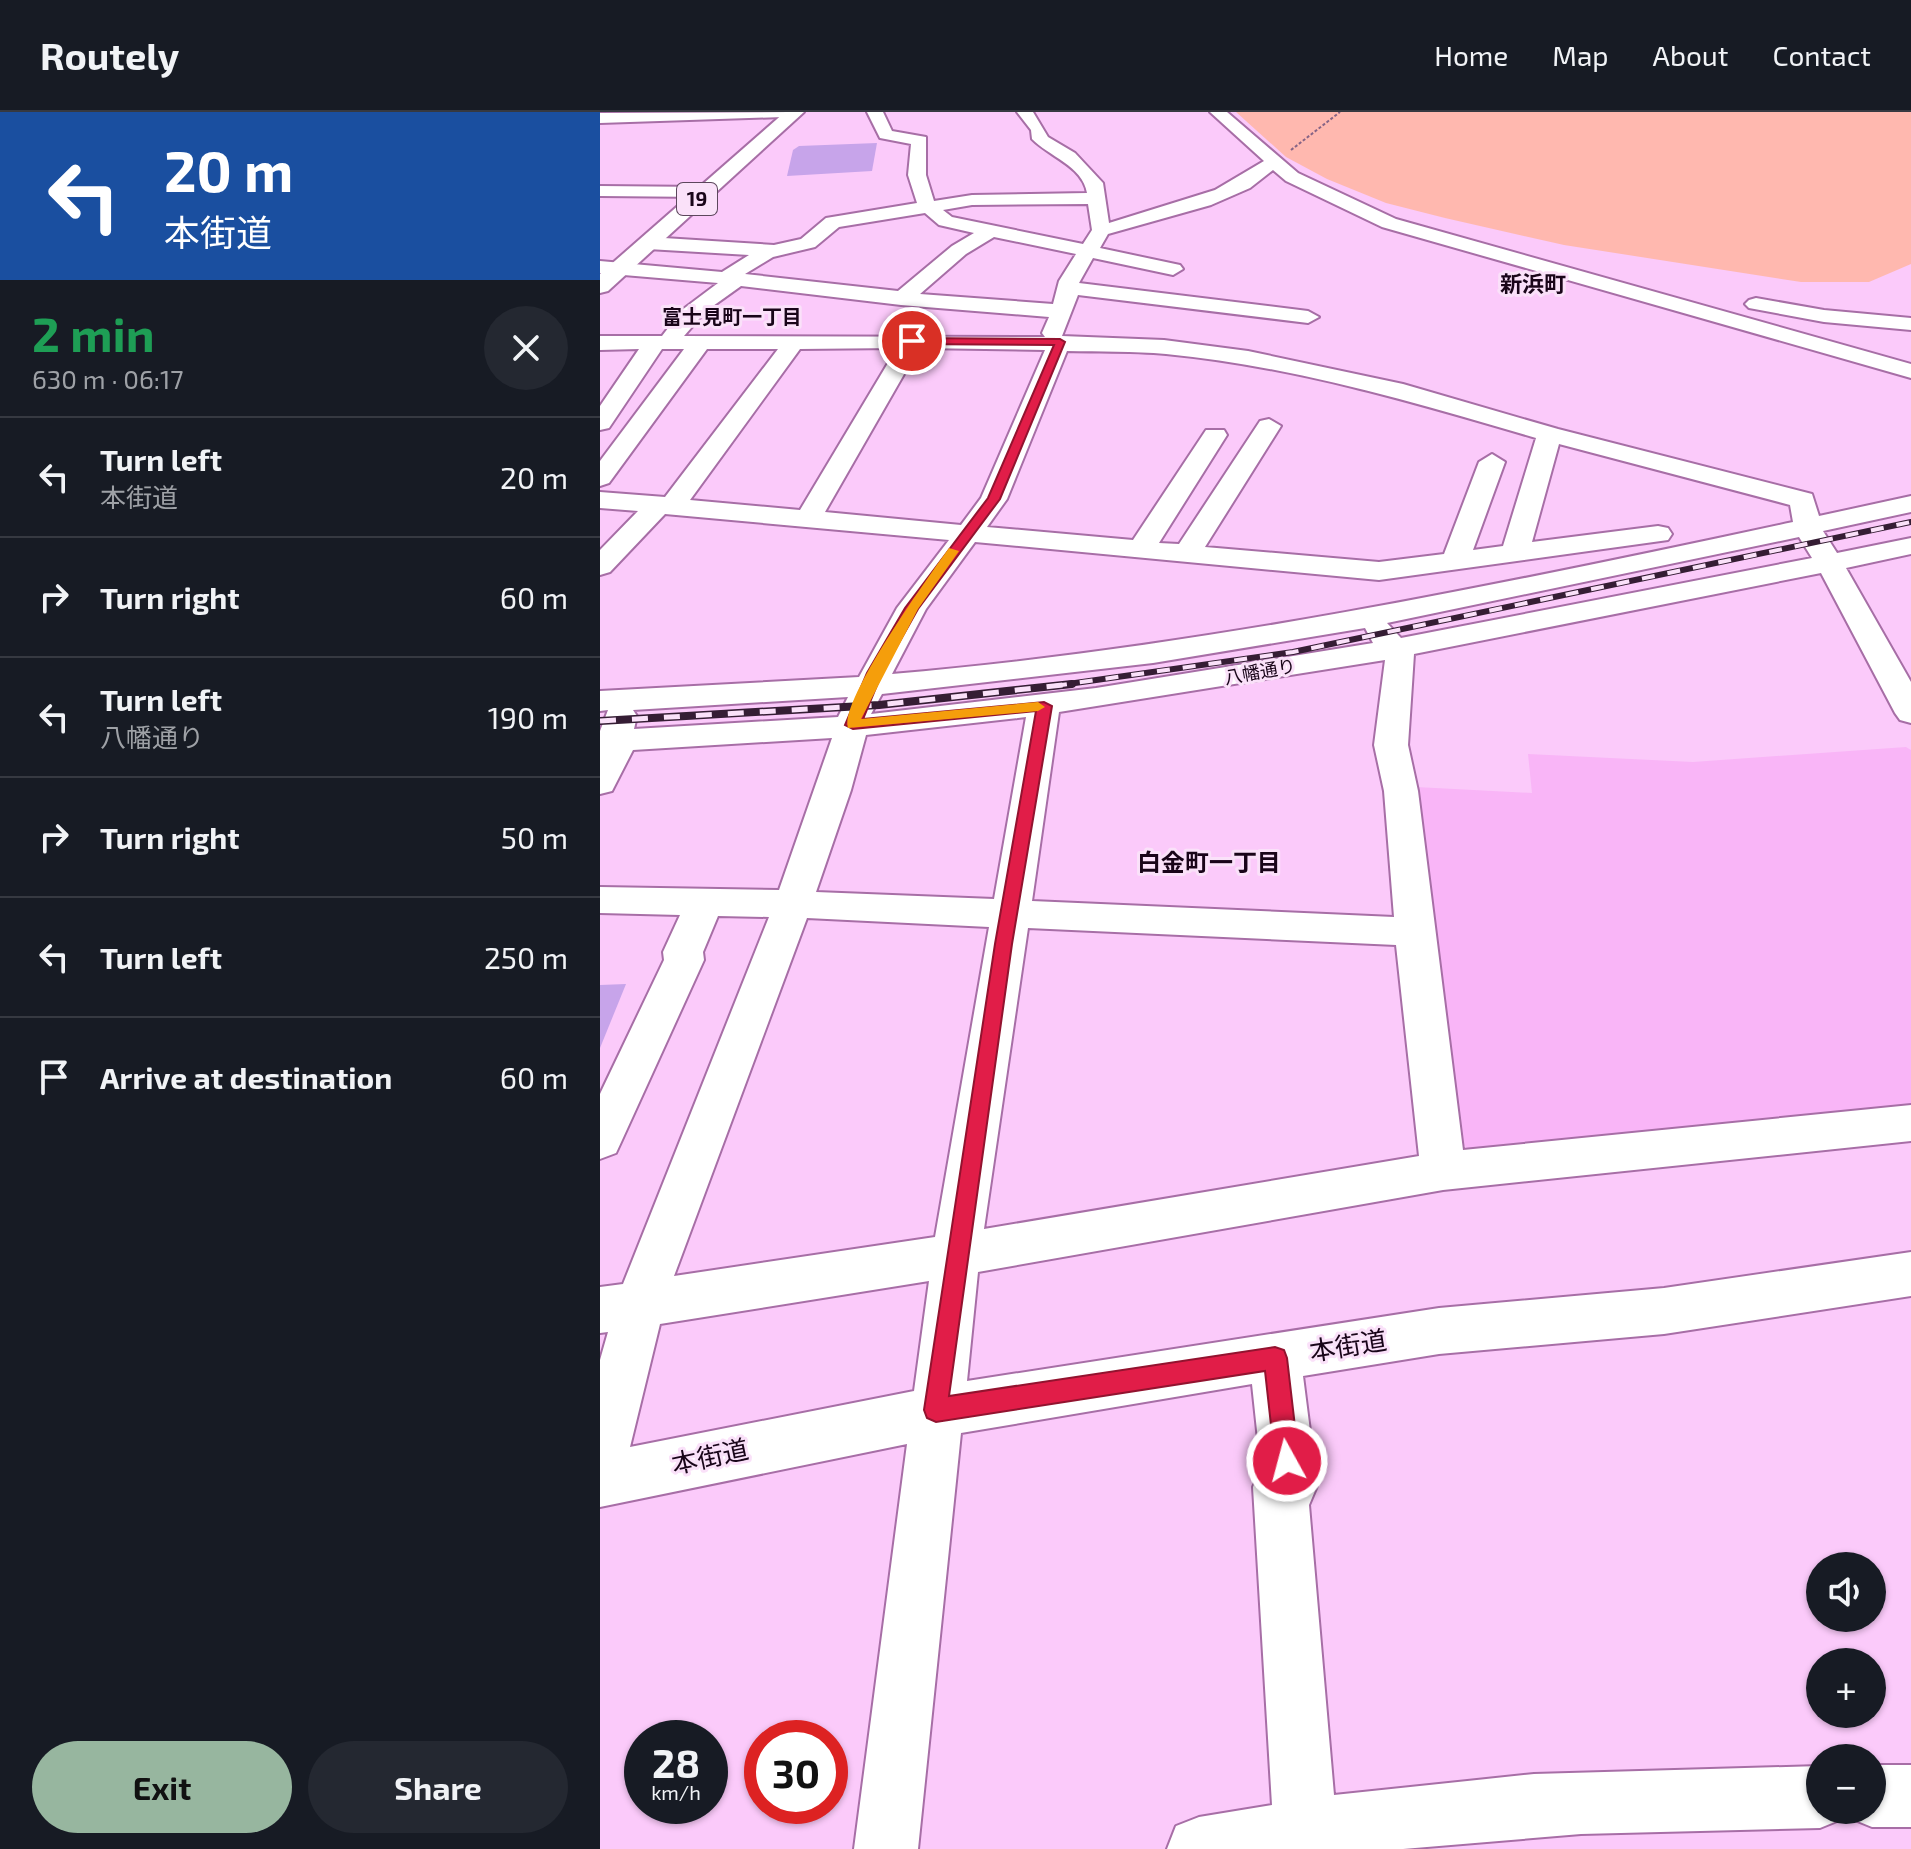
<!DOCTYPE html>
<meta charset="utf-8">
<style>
:root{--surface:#171b24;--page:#242831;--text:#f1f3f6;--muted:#9ea1a6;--line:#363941;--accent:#97b69f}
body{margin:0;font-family:"Exo 2","Noto Sans JP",sans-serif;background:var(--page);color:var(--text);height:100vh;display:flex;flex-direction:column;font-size:30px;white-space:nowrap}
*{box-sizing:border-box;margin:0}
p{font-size:26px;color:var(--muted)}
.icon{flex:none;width:44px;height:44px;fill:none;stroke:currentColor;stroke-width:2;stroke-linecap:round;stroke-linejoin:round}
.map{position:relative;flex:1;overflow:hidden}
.details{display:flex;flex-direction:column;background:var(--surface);width:600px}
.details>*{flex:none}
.hud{background:#1a4fa0;color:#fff;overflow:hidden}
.tools{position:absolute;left:1206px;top:1440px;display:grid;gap:16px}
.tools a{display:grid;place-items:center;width:80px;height:80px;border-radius:50%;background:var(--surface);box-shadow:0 2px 6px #0004;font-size:40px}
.speed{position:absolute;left:24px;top:1608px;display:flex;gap:16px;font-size:40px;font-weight:700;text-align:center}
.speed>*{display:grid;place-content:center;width:104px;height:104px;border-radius:50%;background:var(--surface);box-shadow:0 2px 6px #0004;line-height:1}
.speed small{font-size:20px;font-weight:400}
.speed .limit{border:12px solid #d22;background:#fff;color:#111}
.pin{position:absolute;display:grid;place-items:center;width:68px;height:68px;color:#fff;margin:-34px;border:4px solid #fff;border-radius:50%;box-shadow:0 2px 8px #0007}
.me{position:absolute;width:88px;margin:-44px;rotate:353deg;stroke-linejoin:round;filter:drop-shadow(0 0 6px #0008)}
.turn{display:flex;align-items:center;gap:28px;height:168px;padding:0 32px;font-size:36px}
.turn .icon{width:104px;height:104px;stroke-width:2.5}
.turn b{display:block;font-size:56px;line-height:68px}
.round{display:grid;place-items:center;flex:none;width:84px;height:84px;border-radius:42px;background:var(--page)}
.summary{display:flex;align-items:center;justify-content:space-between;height:136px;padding:0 32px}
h1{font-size:48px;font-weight:700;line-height:60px;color:#1e9e55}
.cta{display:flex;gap:16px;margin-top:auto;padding:16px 32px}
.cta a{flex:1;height:92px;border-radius:48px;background:var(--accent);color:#111;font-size:32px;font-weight:700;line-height:92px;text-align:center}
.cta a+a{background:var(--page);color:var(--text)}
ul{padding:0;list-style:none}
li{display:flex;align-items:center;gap:24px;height:120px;padding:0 32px;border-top:2px solid var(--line)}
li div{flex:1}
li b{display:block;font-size:30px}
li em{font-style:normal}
header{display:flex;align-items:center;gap:48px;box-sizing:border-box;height:112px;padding:0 40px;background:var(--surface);border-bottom:2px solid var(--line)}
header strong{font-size:38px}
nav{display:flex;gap:44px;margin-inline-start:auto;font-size:28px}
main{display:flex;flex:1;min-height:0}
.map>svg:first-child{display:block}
.built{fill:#f9b5f7}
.green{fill:#ffb8af}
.building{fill:#c7a4ea}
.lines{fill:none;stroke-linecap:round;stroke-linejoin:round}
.minor-casing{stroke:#a76ea6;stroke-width:4}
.major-casing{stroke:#a76ea6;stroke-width:4}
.path{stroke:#866486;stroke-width:2;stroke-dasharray:3 2;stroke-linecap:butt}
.minor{fill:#fff;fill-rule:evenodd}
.major{fill:#fff;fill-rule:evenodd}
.rail-far1-casing{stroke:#351d34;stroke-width:6}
.rail-casing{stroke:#351d34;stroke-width:8}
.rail-far1{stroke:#fae1f9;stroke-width:4;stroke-dasharray:13;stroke-linecap:butt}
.rail{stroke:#fae1f9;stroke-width:5;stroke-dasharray:16;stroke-linecap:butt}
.route{fill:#e11d48;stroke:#92132f;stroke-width:2}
.slow{fill:#f59e0b}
.labels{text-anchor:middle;stroke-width:6;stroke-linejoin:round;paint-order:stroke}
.far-street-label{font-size:18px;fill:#190519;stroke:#fae1f9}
.shield{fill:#fae1f9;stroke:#5c475c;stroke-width:2}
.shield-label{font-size:20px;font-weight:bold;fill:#190519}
.far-neighbourhood-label{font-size:20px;font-weight:bold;fill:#190519;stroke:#fae1f9}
.far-quarter-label{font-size:22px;font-weight:bold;fill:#190519;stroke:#fae1f9}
.neighbourhood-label{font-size:24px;font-weight:bold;fill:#190519;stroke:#fae1f9}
.near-street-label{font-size:26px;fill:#190519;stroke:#fae1f9}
</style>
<header>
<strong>Routely</strong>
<nav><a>Home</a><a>Map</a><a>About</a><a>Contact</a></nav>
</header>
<main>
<section class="details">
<div class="hud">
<div class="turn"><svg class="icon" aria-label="left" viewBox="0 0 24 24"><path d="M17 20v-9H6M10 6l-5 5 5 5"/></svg><div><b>20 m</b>本街道</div></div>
</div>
<div class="summary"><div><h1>2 min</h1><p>630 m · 06:17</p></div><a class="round"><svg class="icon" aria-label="close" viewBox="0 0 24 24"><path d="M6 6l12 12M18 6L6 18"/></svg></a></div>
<ul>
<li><svg class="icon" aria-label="left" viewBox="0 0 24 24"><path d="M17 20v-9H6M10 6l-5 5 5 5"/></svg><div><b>Turn left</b><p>本街道</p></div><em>20 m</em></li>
<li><svg class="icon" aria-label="right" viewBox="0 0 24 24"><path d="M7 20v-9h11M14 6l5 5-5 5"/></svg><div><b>Turn right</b></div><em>60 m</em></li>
<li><svg class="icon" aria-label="left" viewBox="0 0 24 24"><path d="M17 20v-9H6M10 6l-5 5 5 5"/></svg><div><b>Turn left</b><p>八幡通り</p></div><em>190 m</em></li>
<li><svg class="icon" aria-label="right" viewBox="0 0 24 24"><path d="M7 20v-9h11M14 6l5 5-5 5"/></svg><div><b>Turn right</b></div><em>50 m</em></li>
<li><svg class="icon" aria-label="left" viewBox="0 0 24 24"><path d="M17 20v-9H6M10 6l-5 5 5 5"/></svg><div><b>Turn left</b></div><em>250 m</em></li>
<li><svg class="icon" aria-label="arrive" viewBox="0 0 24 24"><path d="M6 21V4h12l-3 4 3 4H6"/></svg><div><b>Arrive at destination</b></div><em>60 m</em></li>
</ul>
<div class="cta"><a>Exit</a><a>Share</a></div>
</section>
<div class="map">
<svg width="1311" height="1737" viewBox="0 0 1311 1737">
<rect width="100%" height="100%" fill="#fbcafa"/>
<polygon class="built" points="1306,635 1311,638 1311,1003 878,1045 861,1031 816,675 932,681 928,642 1093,650"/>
<polygon class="green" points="636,0 1311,0 1311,152 1269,170 1201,170 964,133 845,106 786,91 727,67 686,45"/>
<g class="building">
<polygon points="277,31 272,59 187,64 193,38 199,34"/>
<polygon points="26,872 0,936 0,873"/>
</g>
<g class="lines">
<defs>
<g id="minor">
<polygon points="191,0 183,5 0,11 0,1"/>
<path d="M267 0H283L292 19 326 25V63L334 89 372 83 487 81C483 54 448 44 432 27L431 18 417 0H433L448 25 475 41 503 71 509 111 615 78 664 49 610 0H627L698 61 796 107 1311 252V266L782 115 686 69 673 58 650 76 611 93 508 122 500 136 580 153 583 157 573 163 493 146 479 171 708 199 719 205 708 211 478 183 462 224 564 228 648 239 803 272 958 317 1212 382 1219 404 1311 384V400L1223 419 1237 441 1311 426V442L1246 456 1311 570V611L1300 608 1295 601 1221 461 814 542 808 633 818 679 863 1038 1311 993V1029L843 1078 378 1160 367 1269 839 1196 1064 1176 1311 1140V1184L1064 1222 839 1242 703 1264 717 1374 709 1393 734 1683 934 1662 1220 1654V1698H1246L1242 1707 1220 1716 981 1722 803 1737H567L576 1714 599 1705 672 1693 653 1375 661 1356 652 1272 361 1321 318 1737H254L307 1332 0 1395V1248L8 1220 0 1221V1175L23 1172 169 805 118 804 103 840 104 848 22 1028 16 1041 0 1047V982L64 848 63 840 80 803 0 801V775L179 778 232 626 33 638 12 679 0 682V619L8 598 0 599V579L259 565 297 496 349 428 65 402 10 460 0 463V438L38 399 0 396V380L65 385 178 237H107L9 371 0 374V349L84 237H62L9 316 0 318V294L39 237 0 238V224H62L82 198 118 171 0 161V149L122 160 149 143 48 137 38 131 48 125 174 133 201 127 226 106 317 91 308 63 311 32 280 26ZM488 92 492 118 483 132 352 105 343 98 372 93ZM325 101 339 113 374 121 352 134 298 179 145 162 173 145 215 135 239 115ZM394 125 476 142 459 169 453 192 320 182 366 142ZM141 174 301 193 449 205 442 221 445 225 84 224 106 199ZM297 236 200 398 90 388 200 237ZM319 236 445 238 381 386 361 413 225 400ZM467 239C500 240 533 239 566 242 692 254 814 290 936 326L903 434 873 438 905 350 892 342 879 350 844 442 779 450 605 435 681 314 669 307 660 309 579 432 559 431 627 323 624 318H606L533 428 387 415 407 387ZM959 332 1190 393 1193 410C895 474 596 536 292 562L326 497 375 430 779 468 1068 428 1072 422 1068 416 1058 414 932 430ZM1199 425 1212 446 801 526 787 511ZM765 516 773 531 496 576 271 602 282 582 553 551ZM785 548 774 633 784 679 794 805 432 789 459 600ZM248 585 238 605 34 617 37 604 33 598ZM426 605 394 787 216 780 251 678 266 623ZM207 806 389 815 335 1125 74 1164ZM428 816 796 833 819 1044 384 1117ZM329 1169 314 1279 30 1335 60 1212Z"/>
<polygon points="0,74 105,75 114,80 105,85 0,84"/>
<polygon points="1156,186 1224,198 1311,206 1311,218 1224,210 1149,196 1145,192 1149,188"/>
<polygon points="1272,1653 1311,1653 1311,1715 1272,1715 1250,1706 1246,1698 1272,1698"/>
</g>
<polygon id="major" points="185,0 204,0 8,179 0,181 0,162"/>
</defs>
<use href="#minor" class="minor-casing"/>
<use href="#major" class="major-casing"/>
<polyline class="path" points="691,38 740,0"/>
<use href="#minor" class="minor"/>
<use href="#major" class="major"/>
<defs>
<polyline id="rail-far1" points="454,574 693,540 1311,410"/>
<polyline id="rail" points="0,609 279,593 472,572"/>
</defs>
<use href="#rail-far1" class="rail-far1-casing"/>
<use href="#rail" class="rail-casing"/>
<use href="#rail-far1" class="rail-far1"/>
<use href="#rail" class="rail"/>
</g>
<polygon class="route" points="312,226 460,227 465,230 400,387 318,497 282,561 263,607 444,590 452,594 412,832 349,1284 675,1235 684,1238 687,1246 699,1349 696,1357 687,1361 679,1357 675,1349 665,1259 336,1310 327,1306 324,1298 395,832 436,599 253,617 245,613 267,561 305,496 388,386 454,233 308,232"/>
<path class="slow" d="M349 436 359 439 318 497 261 607 438 590 445 595 438 599 248 616C239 589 329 464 349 436Z"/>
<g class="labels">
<g class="far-street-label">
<text transform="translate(660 560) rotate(-10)" y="6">八幡通り</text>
</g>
<rect class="shield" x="77" y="71" width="40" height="32" rx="6"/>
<g class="shield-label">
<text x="97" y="94">19</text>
</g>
<g class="far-neighbourhood-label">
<text x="132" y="212">富士見町一丁目</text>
</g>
<g class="far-quarter-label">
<text x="933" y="180">新浜町</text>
</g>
<g class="neighbourhood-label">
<text x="609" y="759">白金町一丁目</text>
</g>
<g class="near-street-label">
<text transform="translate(748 1234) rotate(-9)" y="9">本街道</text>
<text transform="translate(110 1345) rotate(-12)" y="9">本街道</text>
</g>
</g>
</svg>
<div class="tools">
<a><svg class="icon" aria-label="sound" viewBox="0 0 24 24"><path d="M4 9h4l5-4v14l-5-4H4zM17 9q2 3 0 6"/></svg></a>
<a>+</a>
<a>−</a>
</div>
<div class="speed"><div>28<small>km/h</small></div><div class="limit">30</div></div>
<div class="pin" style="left:312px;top:229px;background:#d93025"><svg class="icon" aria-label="arrive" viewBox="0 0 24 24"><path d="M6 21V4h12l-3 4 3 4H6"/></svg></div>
<svg class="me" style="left:687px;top:1349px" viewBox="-20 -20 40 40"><circle r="17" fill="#e11d48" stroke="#fff" stroke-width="3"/><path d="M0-11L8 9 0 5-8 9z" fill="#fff"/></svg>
</div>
</main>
